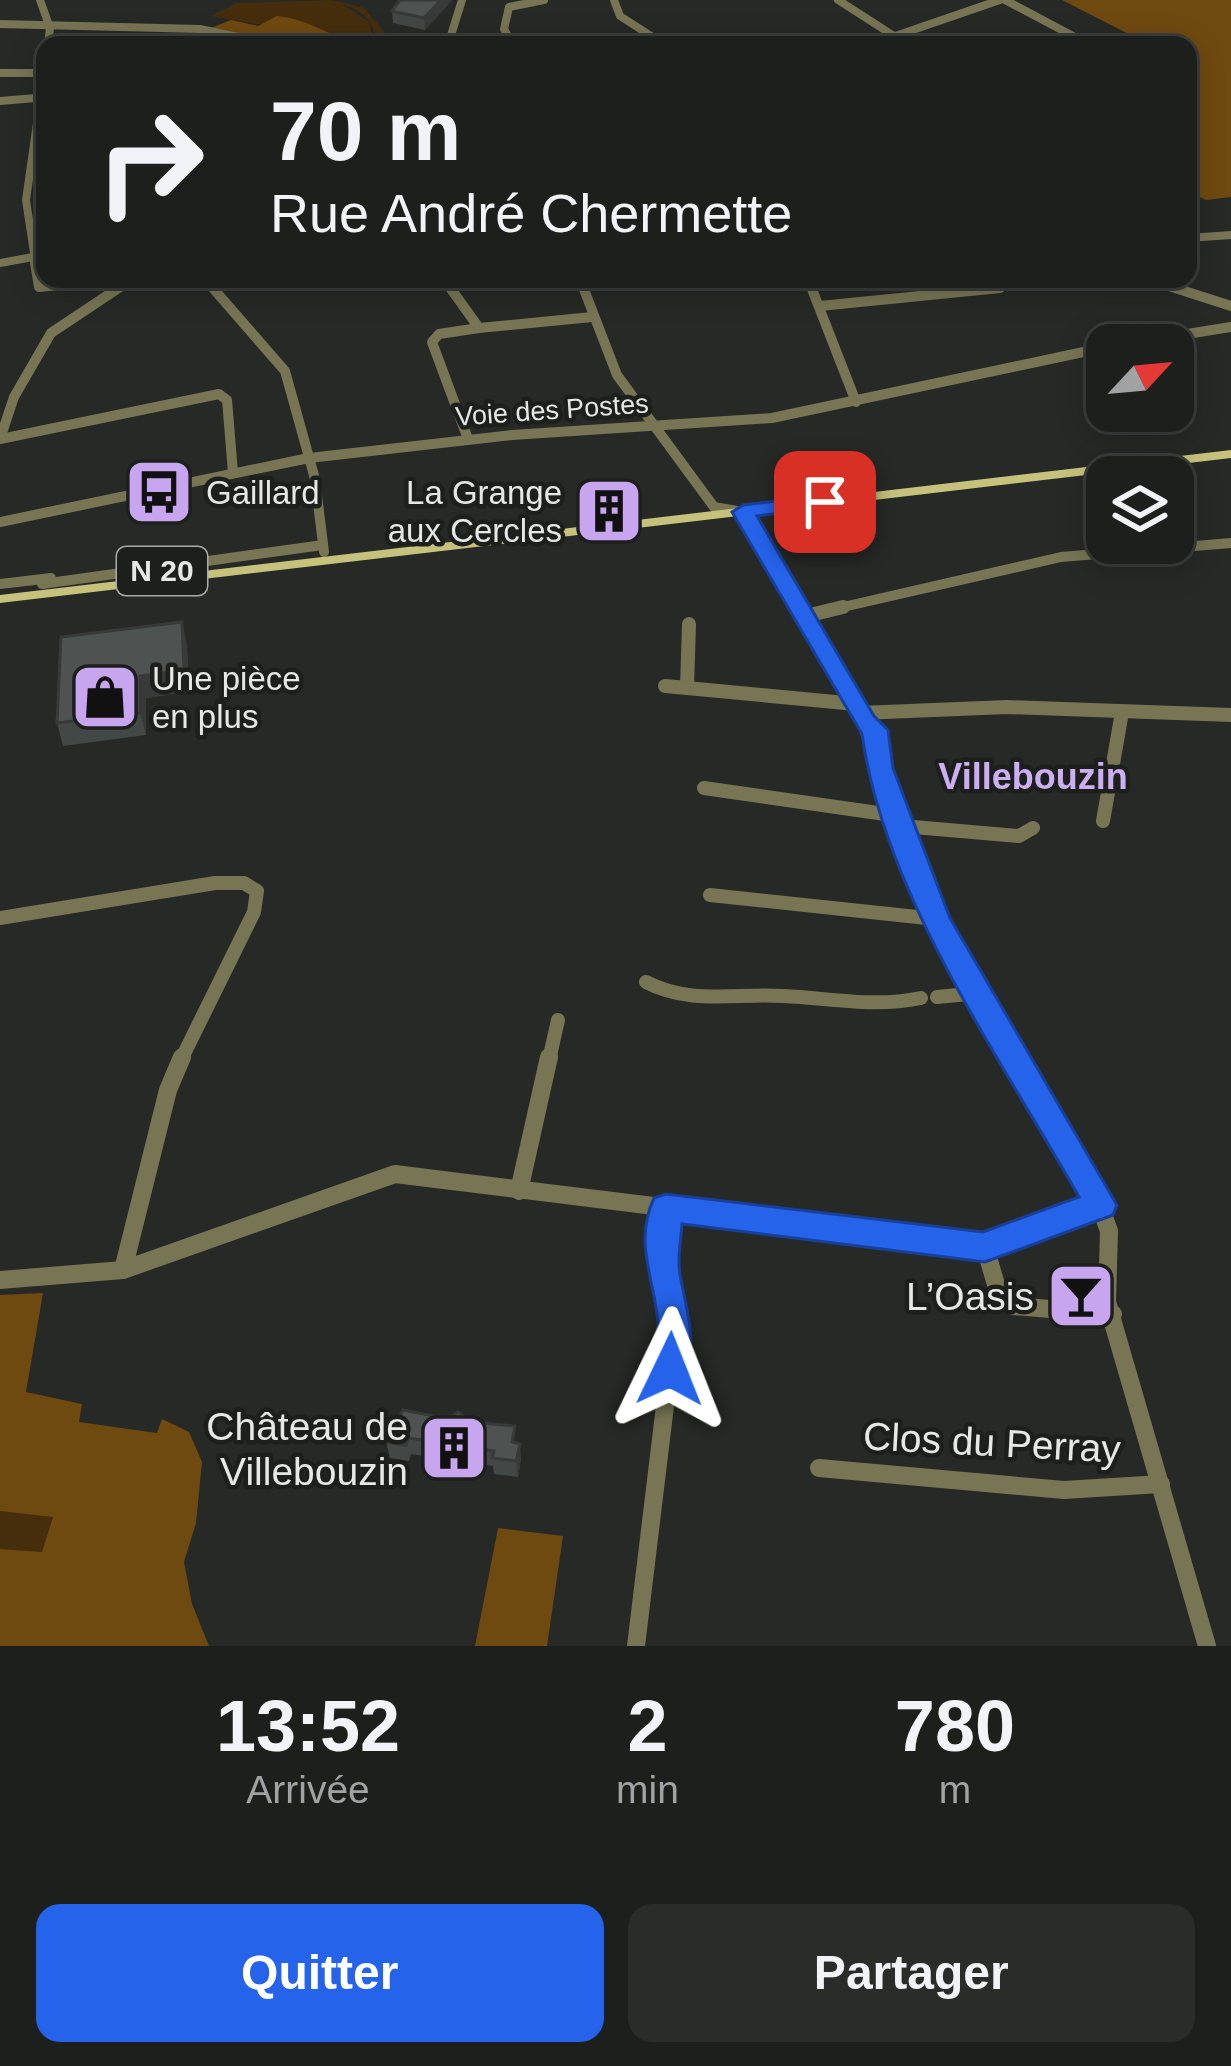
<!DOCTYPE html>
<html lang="fr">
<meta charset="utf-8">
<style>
:root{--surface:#1c1f1c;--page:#292c29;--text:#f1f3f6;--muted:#a0a2a3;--line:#3a3d3b;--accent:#2563eb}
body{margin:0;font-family:Arial,sans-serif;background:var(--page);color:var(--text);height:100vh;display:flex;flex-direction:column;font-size:45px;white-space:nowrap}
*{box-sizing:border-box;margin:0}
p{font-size:39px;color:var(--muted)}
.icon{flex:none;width:66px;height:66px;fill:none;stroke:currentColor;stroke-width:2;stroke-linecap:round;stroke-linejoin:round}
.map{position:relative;height:1646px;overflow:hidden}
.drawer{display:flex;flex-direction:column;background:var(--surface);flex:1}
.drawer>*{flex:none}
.guide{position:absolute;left:36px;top:36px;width:1161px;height:252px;border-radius:24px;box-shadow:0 6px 30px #0003,0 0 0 3px var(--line);background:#1c1f1c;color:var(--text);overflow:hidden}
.needle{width:78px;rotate:64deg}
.buttons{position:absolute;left:1086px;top:324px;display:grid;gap:24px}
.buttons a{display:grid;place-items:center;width:108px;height:108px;border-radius:24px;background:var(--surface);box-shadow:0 6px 30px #0003,0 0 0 3px var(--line);font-size:60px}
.pin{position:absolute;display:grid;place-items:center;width:102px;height:102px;color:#fff;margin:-51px;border-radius:24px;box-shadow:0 6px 18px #0006}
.me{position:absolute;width:132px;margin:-66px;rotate:2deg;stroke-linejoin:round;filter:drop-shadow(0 0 9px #0008)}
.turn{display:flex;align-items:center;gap:42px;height:252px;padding:0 36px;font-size:54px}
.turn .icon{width:156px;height:156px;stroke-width:2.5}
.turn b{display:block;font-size:84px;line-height:102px}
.eta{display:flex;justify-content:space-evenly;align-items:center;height:204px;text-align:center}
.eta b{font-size:72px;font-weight:700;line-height:84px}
.cta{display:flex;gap:24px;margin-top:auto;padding:24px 36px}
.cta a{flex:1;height:138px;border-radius:24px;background:var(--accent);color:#fff;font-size:48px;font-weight:700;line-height:138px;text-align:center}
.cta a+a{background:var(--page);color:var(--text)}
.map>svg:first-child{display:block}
.green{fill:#462e0c}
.forest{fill:#6f4a10}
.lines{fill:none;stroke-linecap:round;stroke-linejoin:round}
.minor-far3{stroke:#777554;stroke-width:8}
.minor-far2{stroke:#777554;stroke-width:10}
.minor-far1{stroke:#777554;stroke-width:14}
.minor{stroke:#777554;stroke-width:18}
.major{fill:#c6c27c;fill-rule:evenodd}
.wall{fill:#434746}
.shaded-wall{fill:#373a39}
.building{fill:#4e5351;stroke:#373a39;stroke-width:3}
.route{fill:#2563eb;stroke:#184099;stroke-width:3}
.labels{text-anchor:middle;stroke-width:9;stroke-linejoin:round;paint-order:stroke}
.far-street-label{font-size:27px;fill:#e7e8e6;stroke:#1d1f1c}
.shield{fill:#1d1f1c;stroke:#aaaca9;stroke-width:3}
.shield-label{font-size:30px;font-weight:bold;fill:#e7e8e6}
.poi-label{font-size:33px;fill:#e7e8e6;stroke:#1d1f1c;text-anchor:start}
.neighbourhood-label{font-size:36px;font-weight:bold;fill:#ccaef3;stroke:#1d1f1c}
.near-poi-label{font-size:39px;fill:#e7e8e6;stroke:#1d1f1c;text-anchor:end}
.near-street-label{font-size:39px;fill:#e7e8e6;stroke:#1d1f1c}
</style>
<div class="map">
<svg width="1231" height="1646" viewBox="0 0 1231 1646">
<rect width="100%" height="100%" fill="#262925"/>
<g class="green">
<path d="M331 0 364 8 393 42 377 45C374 22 366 12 342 4L369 22 375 45 211 16 237 3Z"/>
<polygon points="0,1511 54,1516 42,1552 0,1549"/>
</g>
<g class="forest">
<polygon points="1062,0 1231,0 1231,197 1206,200 1188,192 1188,45 1150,45"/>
<path d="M277 16C307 19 329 35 359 45H282L211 28 231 20 258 26Z"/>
<polygon points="43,1293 26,1392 82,1404 79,1422 157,1433 162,1419 189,1432 202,1462 196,1523 184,1562 192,1604 209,1646 0,1646 0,1549 42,1552 53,1517 0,1511 0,1295"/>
<polygon points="498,1528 563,1536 547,1646 475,1646"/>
</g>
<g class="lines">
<g class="minor-far3">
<polyline points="40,0 50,28 48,45"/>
<polyline points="614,0 620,16 665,45"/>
<polyline points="838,0 908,45"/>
<polyline points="1005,0 1073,36 1066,45"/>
<polyline points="0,24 200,29 276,45"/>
<polyline points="448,45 462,0"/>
<polyline points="513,45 504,29 509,7 544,0"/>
<polyline points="869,45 1000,0"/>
<polyline points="0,73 44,73"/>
<polyline points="0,101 36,98"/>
<polyline points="1188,238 1231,235"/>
<polyline points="0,263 33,257"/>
<polyline points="36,266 26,200 40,102 36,98 45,66"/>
</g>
<g class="minor-far2">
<polyline points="35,263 39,287 117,279"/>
<polyline points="205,279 285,371 315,479 324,552"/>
<polyline points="444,279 479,328 439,334 432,342 468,439"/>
<polyline points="580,279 617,375 714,507 743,512 800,610"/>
<polyline points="808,279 856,402"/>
<polyline points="1147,279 1231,306"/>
<polyline points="820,306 1000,288"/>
<polyline points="479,328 592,317"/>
<polyline points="1119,345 1231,327"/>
<polyline points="0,439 219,394 227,400 233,473"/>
<polyline points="0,439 14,397 51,333 132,279"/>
<polyline points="0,522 309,458 512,435 772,418 1107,347"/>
<polyline points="0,584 51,578"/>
<polyline points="42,584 323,545"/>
<polyline points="830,610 1061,557 1231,543"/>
</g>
<g class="minor-far1">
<polyline points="799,607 860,713 936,919 1018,1060"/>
<polyline points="806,616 843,607"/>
<polyline points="689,624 687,688 856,704"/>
<polyline points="665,686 687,688"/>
<polyline points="860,713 1007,707 1231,715"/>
<polyline points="704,788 899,816"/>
<polyline points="1103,821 1122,712"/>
<polyline points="902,826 1019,836 1033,828"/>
<polyline points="710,895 936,919"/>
<polyline points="0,918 215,883 244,883 257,891 254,912 181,1060"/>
<path d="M646 982C690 1005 735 993 783 996 831 998 872 1008 921 998"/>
<polyline points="937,997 979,993"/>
<polyline points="549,1060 558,1020"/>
</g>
<g class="minor">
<polyline points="1017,1057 1095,1192 1109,1231 1107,1302 1207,1646"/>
<polyline points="519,1191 549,1057"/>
<polyline points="985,1247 997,1288 1013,1306 1113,1314"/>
<polyline points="123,1270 168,1090 182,1057"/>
<polyline points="0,1280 123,1270 395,1174 985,1247 1029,1226 1101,1205"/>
<polyline points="819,1468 1064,1490 1161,1484"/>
<polyline points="636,1646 675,1323 661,1270 666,1208"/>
</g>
<polygon class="major" points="1231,450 1231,458 0,603 0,595"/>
</g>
<g class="wall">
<polygon points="452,0 425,30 393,23 392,11"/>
<polygon points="187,644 189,692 146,698 146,735 63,746 57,723"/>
<polygon points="448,1419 470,1422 516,1443 521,1459 518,1477 494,1474 493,1466 411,1454 409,1461 390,1458 386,1442"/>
</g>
<g class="shaded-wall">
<polygon points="441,0 452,0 425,30 424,18"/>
<polygon points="182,622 187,644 189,692 146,698 146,735 140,713 140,676"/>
<polygon points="520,1444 521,1459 518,1477 516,1461"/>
</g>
<g class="building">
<polygon points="400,0 441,0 424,18 392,11"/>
<polygon points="182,622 184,670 140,676 140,713 57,723 61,637"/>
<polygon points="403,1410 448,1419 458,1412 470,1422 515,1426 512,1442 520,1444 516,1461 492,1458 494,1451 408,1438 406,1445 386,1442"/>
</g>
<path class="route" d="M825 495 833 497V506L757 516 874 716 888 730 893 768 950 918 1117 1205 1113 1215 985 1262 682 1224C681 1240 677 1258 680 1274 686 1312 700 1343 682 1381L670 1386 657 1381C648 1361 659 1344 658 1323 655 1280 633 1243 654 1198L666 1194 983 1232 1079 1197C1000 1057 884 895 862 734L732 512 743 505Z"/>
<defs>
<symbol id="bus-square" viewBox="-11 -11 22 22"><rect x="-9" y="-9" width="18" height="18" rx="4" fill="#c7a6ef" stroke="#1d1f1c"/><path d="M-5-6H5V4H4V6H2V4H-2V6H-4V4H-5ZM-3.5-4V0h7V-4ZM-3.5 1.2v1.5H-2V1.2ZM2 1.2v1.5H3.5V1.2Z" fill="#111"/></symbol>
<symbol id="building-square" viewBox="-11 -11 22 22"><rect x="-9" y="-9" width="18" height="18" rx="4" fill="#c7a6ef" stroke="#1d1f1c"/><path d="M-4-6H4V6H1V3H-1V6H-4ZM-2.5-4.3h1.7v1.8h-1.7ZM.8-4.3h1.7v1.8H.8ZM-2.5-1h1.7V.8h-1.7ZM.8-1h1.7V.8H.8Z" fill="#111"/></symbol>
<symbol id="shop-square" viewBox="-11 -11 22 22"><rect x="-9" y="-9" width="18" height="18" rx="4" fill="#c7a6ef" stroke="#1d1f1c"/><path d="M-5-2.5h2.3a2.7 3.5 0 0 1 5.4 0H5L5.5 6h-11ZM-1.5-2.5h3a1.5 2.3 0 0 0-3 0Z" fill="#111"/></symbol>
<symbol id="bar-square" viewBox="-11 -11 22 22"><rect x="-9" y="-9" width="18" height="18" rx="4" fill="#c7a6ef" stroke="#1d1f1c"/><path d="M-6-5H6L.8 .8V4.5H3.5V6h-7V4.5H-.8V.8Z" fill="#111"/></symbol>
</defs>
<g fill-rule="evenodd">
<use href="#bus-square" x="121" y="454" width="76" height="76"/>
<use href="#building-square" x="571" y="473" width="76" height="76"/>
<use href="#shop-square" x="67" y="659" width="76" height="76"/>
<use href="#bar-square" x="1043" y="1258" width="76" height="76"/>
<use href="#building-square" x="416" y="1410" width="76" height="76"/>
</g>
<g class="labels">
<g class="far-street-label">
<text transform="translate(552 410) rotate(-4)" y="9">Voie des Postes</text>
</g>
<rect class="shield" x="117" y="547" width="90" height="48" rx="9"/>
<g class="shield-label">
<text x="162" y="581">N 20</text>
</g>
<g class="poi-label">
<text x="206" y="504">Gaillard</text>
<text x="562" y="504" text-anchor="end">La Grange<tspan x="562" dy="38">aux Cercles</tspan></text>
<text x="152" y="690">Une pièce<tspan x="152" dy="38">en plus</tspan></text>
</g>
<g class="neighbourhood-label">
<text x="1033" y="789">Villebouzin</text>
</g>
<g class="near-poi-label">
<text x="1034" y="1310">L’Oasis</text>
<text x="408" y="1440">Château de<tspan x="408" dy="45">Villebouzin</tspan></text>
</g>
<g class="near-street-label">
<text transform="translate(992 1442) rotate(3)" y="14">Clos du Perray</text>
</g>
</g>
</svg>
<div class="buttons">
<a><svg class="needle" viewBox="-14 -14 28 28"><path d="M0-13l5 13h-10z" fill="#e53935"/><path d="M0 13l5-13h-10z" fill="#a0a2a3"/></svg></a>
<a><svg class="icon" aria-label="layers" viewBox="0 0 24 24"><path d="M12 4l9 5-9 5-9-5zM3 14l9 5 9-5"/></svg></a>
</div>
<div class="pin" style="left:825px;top:502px;background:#d93025"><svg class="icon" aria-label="arrive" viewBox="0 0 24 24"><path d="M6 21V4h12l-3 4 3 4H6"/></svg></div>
<svg class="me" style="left:670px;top:1369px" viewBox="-20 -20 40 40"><path d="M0-17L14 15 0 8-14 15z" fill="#2563eb" stroke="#fff" stroke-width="4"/></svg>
<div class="guide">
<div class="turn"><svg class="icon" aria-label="right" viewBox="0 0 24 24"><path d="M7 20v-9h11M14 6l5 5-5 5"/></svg><div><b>70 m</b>Rue André Chermette</div></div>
</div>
</div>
<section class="drawer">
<div class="eta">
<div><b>13:52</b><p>Arrivée</p></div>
<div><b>2</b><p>min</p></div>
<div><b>780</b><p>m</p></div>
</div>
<div class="cta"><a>Quitter</a><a>Partager</a></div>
</section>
